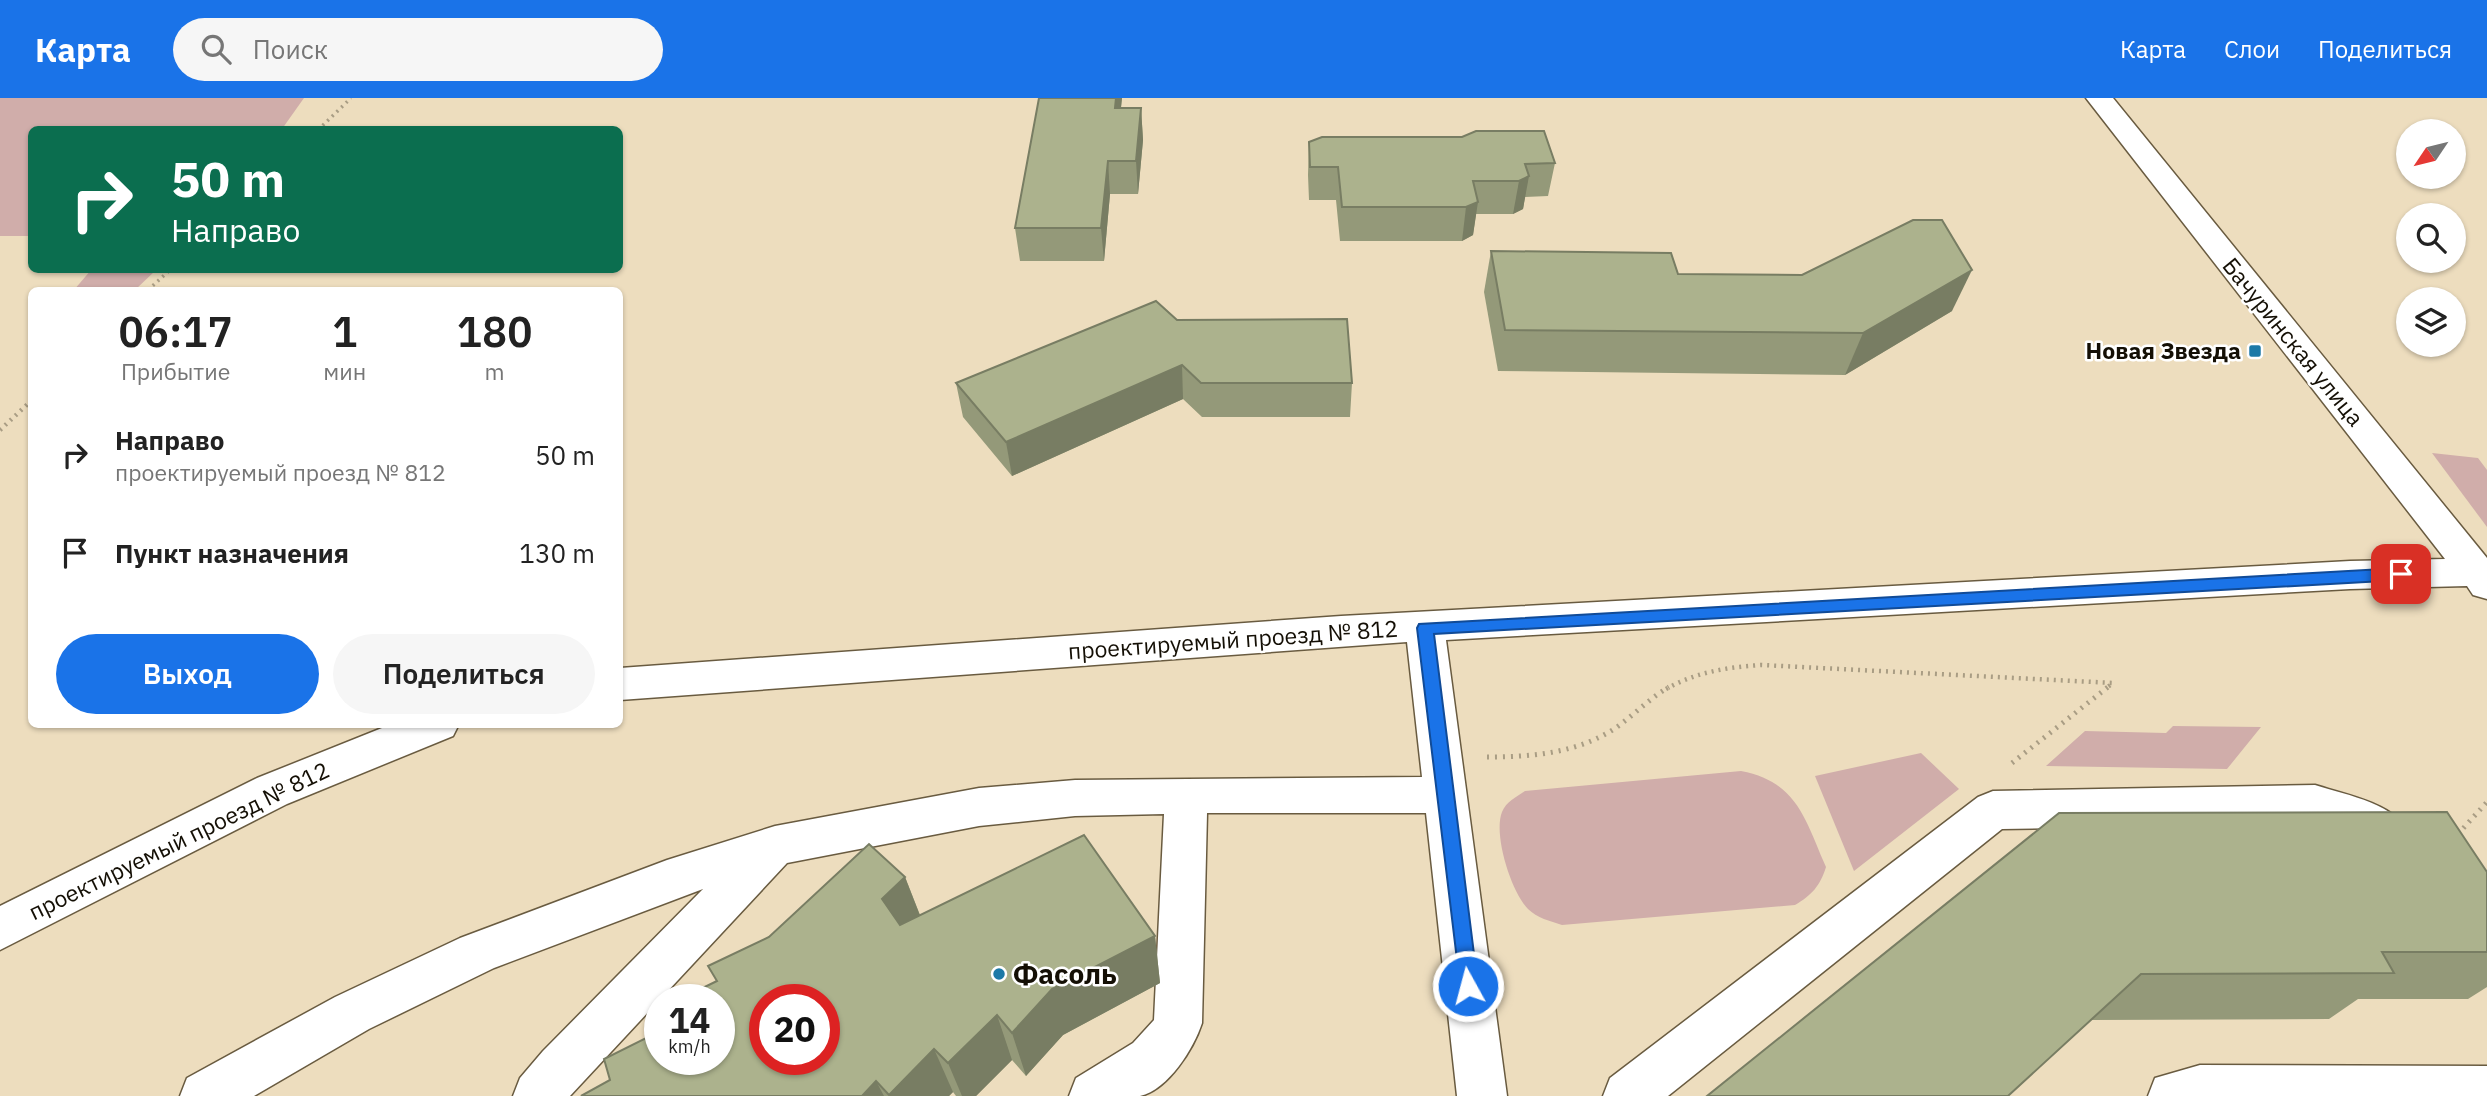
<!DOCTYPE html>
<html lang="ru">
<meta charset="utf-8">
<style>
:root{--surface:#fff;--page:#f6f6f6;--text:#222;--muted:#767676;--accent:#1a73e8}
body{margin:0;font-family:"IBM Plex Sans",sans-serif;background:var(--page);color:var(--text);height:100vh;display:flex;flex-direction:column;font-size:26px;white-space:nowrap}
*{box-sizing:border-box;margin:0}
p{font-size:23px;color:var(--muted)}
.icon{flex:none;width:38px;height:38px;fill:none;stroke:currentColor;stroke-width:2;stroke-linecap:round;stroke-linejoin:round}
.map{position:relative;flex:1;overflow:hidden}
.panel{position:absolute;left:28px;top:189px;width:595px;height:441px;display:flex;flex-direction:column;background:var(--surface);border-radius:10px;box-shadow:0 2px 5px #0004}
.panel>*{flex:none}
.guide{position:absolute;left:28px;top:28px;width:595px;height:147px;border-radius:10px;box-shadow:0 2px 5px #0004;background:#0b6e4f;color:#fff;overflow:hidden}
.needle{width:46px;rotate:235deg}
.fabs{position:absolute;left:2396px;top:21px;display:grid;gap:14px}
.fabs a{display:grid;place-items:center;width:70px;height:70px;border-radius:50%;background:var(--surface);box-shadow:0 2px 5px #0004;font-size:35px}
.speed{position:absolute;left:644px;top:886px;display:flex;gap:14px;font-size:35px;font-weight:700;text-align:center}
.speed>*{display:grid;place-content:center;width:91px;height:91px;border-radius:50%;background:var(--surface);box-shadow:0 2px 5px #0004;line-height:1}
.speed small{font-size:18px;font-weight:400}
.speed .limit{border:10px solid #d22;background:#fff;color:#111}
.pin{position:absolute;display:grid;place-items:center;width:60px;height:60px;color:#fff;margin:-30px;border-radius:14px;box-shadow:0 4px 10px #0006}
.me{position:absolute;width:77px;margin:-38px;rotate:353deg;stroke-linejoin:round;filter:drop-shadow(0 0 5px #0008)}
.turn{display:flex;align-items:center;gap:24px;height:147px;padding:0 28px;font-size:32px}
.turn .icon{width:91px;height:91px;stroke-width:2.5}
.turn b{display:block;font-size:49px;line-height:60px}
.eta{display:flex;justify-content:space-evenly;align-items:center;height:119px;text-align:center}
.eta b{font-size:42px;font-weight:600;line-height:49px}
.action{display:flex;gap:14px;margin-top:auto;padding:14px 28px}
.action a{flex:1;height:80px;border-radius:42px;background:var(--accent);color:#fff;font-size:28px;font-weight:600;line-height:80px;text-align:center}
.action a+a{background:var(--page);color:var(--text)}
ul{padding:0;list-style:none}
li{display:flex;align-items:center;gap:21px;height:98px;padding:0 28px}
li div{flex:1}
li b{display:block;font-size:26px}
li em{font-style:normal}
header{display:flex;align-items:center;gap:42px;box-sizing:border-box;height:98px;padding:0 35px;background:var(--accent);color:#fff}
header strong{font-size:33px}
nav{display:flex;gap:38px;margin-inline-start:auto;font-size:24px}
.search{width:490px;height:63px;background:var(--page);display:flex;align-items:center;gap:18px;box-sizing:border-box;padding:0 24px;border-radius:38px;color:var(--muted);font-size:26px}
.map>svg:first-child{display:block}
.green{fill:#d0adaa}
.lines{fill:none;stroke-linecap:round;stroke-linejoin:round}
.minor-casing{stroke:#695b40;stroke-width:3}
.path-far2{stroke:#a99d84;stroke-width:3.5;stroke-dasharray:2 4.5;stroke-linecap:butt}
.path-far1{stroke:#a99d84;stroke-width:4.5;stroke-dasharray:2 5;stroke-linecap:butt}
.path{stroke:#a99d84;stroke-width:5;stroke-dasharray:2 6;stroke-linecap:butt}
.minor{fill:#fff;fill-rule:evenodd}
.wall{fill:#949979}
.shaded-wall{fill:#787d63}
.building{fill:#acb28d;stroke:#787d63;stroke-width:2;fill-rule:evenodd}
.route{fill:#1a73e8;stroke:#114b97;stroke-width:2}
.poi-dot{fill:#1c79a7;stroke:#fff;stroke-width:2.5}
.labels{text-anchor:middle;stroke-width:5;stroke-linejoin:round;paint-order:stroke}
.street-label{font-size:23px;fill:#140f05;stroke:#fff}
.poi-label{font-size:23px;font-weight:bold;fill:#140f05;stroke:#fff;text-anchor:end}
.near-poi-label{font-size:28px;font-weight:bold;fill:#140f05;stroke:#fff;text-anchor:start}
</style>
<header>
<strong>Карта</strong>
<div class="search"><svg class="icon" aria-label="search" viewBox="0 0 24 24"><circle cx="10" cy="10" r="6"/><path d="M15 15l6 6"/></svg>Поиск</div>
<nav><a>Карта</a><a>Слои</a><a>Поделиться</a></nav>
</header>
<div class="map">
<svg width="2487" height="998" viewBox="0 0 2487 998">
<rect width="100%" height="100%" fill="#edddbe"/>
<g class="green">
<polygon points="0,0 304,0 282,31 32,32 31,138 0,138"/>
<polygon points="91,172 156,172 135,192 74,192"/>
<polygon points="2432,355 2478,360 2487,372 2487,429"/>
<polygon points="2173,628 2261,629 2227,671 2046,668 2085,633 2166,635"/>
<polygon points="1921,655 1959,691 1854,773 1815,678"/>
<path d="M1741 673C1798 684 1805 722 1826 769 1820 788 1812 797 1795 807L1562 827C1550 823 1537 820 1528 811 1511 794 1493 736 1502 714 1506 704 1516 699 1525 693Z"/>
</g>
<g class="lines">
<defs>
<g id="minor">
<path d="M2086 0H2113L2487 460V501L2473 497 2467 488 2350 491 1446 542 1507 998H1457L1426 715H1207L1202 925C1194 950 1168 992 1140 998 1121 998 1089 998 1069 998L1076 980 1133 945 1154 922 1164 716 1075 718 979 728 787 765 570 998H513L520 980 543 953 703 791 494 870 369 931 254 998H180L187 980 335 899 460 840 667 762 775 728 979 690 1075 682 1422 679 1407 544 620 602V570L1341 518 2350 463 2445 461Z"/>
<polygon points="392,626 459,626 453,638 287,706 0,852 0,808 257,680"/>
<path d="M2315 687C2349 698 2397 705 2413 740L2407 754 2391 759 2375 754 2350 736 2315 725 2002 731 1668 998H1603L1610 980 1978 699 1993 693Z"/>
<polygon points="2200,967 2487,968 2487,998 2148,998 2155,980"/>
</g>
</defs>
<use href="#minor" class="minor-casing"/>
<g class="path-far2">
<polyline points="318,32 351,0"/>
<polyline points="148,192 170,172"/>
</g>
<g class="path-far1">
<polyline points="0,332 32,302"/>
<path d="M1666 591C1696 574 1728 569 1762 567L2113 585 2105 591"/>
</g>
<g class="path">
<path d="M1487 659C1532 659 1579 655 1617 629 1635 616 1650 600 1669 589"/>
<polyline points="2012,665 2108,589"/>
<polyline points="2458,736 2487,704"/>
</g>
<use href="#minor" class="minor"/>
</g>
<g class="wall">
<polygon points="1039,0 1122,0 1121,10 1141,10 1143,42 1138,96 1110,96 1104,163 1020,163 1015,130"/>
<polygon points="1309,44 1555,65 1548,98 1525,99 1523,111 1513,116 1476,116 1473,137 1462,143 1340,143 1336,102 1309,102 1308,77"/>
<polygon points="1491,153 1678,176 1952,213 1845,277 1498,273 1484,194"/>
<polygon points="1177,222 1352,285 1350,319 1202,319 1183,301 1012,378 963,319 956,285"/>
<polygon points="2059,715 2487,774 2487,889 2468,901 2358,901 2329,921 2091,922"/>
<polygon points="905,779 920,817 1155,838 1160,885 1063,937 1026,978 1012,962 976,998 956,998 953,994 949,998 581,998 660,961 717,883"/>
</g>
<g class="shaded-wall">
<polygon points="1116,0 1122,0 1117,42 1115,10"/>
<polygon points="1141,10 1143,42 1138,96 1136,63"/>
<polygon points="1108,63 1110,96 1104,163 1101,130"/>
<polygon points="1529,78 1523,111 1513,116 1519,83"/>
<polygon points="1478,104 1473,137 1462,143 1466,109"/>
<polygon points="1972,172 1952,213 1845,277 1863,235"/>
<polygon points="1182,267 1183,301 1012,378 1006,344"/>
<polygon points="905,779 924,828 902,849 882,801"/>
<polygon points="1155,838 1160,885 1063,937 1026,978 1012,935 1052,891"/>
<polygon points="997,917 1012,962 976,998 962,998 948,965"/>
<polygon points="934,951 953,994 949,998 890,998 889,997"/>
<polygon points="876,983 884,998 862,998"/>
</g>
<g class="building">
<polygon points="1039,0 1116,0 1115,10 1141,10 1136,63 1108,63 1101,130 1015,130"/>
<polygon points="1476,33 1544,33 1555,65 1525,66 1529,78 1519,83 1473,83 1478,104 1466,109 1342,109 1338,69 1310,69 1309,44 1322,39 1462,39"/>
<polygon points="1913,122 1942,122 1972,172 1863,235 1505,232 1491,153 1671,155 1678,176 1802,177"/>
<polygon points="1156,203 1177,222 1347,221 1352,285 1201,285 1182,267 1006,344 956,285"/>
<polygon points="2447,714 2487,774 2487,854 2382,854 2394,875 2141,876 2008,998 1707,998 2059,715"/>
<path d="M1084 737 1155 838 1052 891 1012 935 997 917 948 965 934 951 889 997 876 983 862 998H581L610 982 604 961 660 933V961H719V901H680L717 883 708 868 769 839 869 746 905 779 882 801 900 827ZM765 901H824V961H765Z"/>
</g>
<polygon class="route" points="2401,470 2409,476 2401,482 1434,536 1478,888 1475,895 1468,898 1461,895 1417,530 1419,526"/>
<g class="poi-dot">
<rect x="2248" y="246" width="14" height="14" rx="3.5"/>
<circle cx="999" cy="876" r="7"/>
</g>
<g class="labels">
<g class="street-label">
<text transform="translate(2293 244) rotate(51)" y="8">Бачуринская улица</text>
<text transform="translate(1233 542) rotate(-4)" y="8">проектируемый проезд № 812</text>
<text transform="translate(179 743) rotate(-26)" y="8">проектируемый проезд № 812</text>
</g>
<g class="poi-label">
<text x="2241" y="261">Новая Звезда</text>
</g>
<g class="near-poi-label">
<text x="1013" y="886">Фасоль</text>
</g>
</g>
</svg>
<div class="fabs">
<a><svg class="needle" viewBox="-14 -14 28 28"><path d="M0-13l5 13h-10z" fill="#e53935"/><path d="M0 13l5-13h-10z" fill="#767676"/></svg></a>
<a><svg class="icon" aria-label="search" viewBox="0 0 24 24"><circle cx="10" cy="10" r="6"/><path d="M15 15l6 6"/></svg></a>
<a><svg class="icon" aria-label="layers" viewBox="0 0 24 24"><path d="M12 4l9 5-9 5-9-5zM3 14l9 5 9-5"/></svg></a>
</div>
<div class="speed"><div>14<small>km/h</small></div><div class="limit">20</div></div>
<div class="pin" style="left:2401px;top:476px;background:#d93025"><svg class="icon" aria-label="arrive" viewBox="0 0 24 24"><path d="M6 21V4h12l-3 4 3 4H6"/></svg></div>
<svg class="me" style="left:1468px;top:888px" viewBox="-20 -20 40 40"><circle r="17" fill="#1a73e8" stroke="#fff" stroke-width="3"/><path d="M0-11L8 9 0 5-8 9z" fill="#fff"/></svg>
<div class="guide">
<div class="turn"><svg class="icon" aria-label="right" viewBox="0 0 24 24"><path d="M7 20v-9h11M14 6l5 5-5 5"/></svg><div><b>50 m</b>Направо</div></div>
</div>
<section class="panel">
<div class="eta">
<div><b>06:17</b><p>Прибытие</p></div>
<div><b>1</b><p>мин</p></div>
<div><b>180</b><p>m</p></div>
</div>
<ul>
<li><svg class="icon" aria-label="right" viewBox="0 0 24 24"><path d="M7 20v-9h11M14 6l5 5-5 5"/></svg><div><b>Направо</b><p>проектируемый проезд № 812</p></div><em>50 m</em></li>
<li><svg class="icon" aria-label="arrive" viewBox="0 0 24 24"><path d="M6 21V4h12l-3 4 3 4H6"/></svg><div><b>Пункт назначения</b></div><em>130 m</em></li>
</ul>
<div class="action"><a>Выход</a><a>Поделиться</a></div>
</section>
</div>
